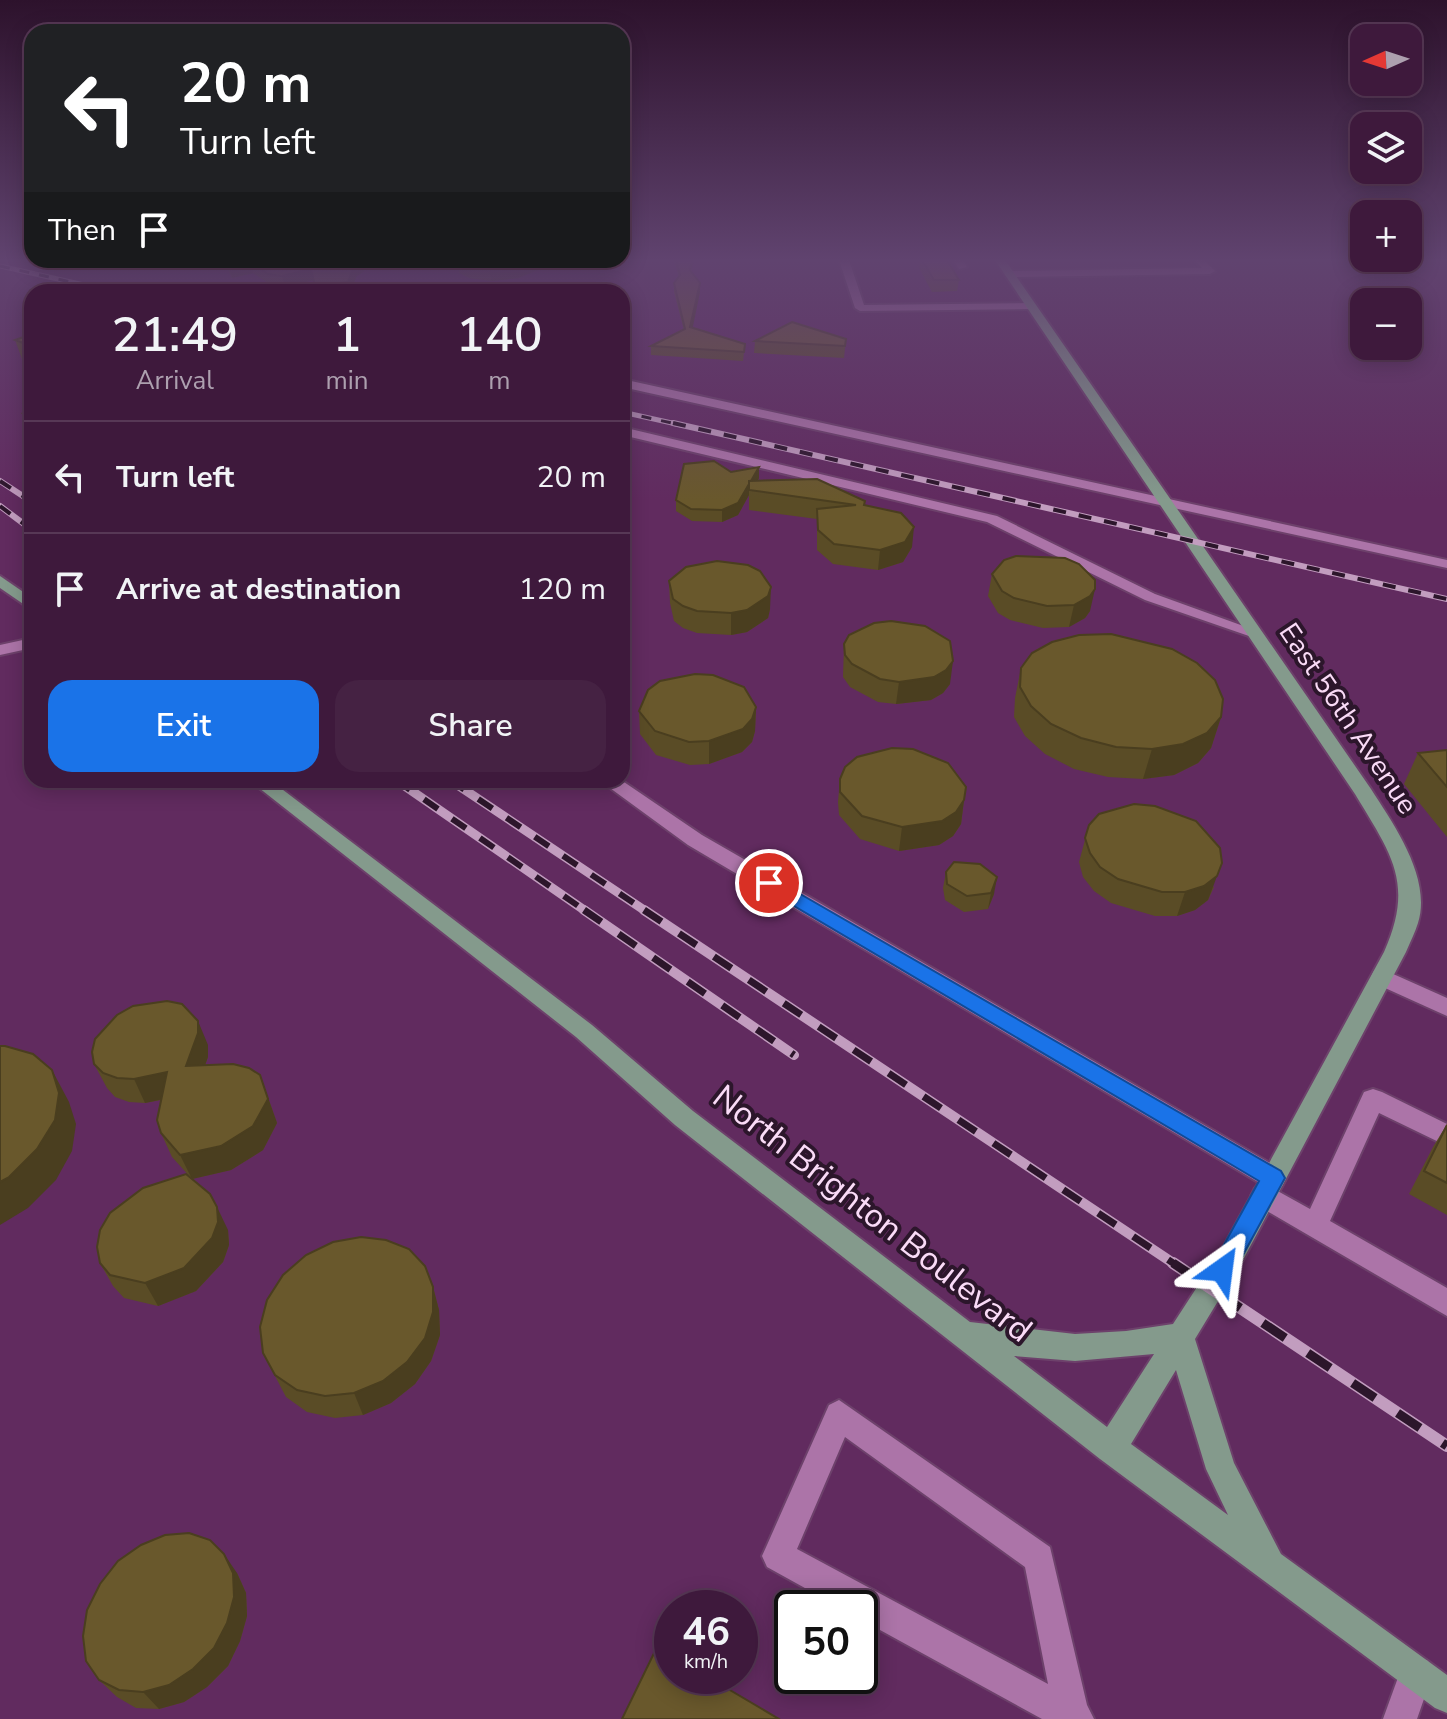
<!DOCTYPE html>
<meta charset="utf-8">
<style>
:root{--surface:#3e193c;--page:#452243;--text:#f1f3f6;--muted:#ada0af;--line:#573856;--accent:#1a73e8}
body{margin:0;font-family:"Nunito Sans",sans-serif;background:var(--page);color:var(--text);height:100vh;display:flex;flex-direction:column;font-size:30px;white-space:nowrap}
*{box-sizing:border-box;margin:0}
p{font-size:26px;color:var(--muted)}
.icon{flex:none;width:44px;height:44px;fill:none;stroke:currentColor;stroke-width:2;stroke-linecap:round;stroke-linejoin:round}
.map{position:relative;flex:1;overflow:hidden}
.drawer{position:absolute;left:24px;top:284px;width:606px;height:504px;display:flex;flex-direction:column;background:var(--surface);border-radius:24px;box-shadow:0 4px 20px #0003,0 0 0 2px var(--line)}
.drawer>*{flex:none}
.top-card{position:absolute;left:24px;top:24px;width:606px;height:244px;border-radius:24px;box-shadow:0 4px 20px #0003,0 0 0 2px var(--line);background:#202124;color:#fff;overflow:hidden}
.needle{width:52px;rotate:267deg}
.controls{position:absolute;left:1350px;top:24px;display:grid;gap:16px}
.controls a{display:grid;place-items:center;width:72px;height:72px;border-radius:16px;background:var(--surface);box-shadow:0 4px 20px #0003,0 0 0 2px var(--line);font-size:40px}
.speed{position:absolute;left:654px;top:1590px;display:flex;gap:16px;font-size:40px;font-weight:700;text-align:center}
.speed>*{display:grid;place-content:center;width:104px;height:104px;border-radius:50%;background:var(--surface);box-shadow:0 4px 20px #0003,0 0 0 2px var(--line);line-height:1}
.speed small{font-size:20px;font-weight:400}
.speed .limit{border:4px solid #111;border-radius:12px;background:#fff;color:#111}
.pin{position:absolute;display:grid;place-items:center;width:68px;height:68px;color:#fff;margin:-34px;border:4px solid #fff;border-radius:50%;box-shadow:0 2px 8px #0007}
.me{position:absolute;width:88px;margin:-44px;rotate:31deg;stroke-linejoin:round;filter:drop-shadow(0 0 6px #0008)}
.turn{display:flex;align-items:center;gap:28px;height:168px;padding:0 24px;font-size:36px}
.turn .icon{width:104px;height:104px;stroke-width:2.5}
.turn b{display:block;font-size:56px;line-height:68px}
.then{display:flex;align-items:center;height:76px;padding:0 24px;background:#0003;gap:16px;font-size:30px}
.eta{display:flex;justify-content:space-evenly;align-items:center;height:136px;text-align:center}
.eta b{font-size:48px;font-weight:600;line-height:56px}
.primary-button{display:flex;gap:16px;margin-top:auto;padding:16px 24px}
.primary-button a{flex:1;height:92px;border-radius:24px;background:var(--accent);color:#fff;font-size:32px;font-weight:600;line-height:92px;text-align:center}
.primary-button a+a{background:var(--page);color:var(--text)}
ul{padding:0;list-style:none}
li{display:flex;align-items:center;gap:24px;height:112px;padding:0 24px;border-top:2px solid var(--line)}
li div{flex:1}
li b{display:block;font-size:30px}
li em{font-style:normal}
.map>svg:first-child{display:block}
.built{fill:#612b5f;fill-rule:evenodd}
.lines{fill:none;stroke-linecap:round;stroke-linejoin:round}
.minor-casing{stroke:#6d416b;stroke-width:4}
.major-casing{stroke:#6d416b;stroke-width:4}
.minor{fill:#ac74a8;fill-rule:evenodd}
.major{fill:#849a8c;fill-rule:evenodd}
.rail-far4-casing{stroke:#c29dbf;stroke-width:5}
.rail-far3-casing{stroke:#c29dbf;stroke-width:6}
.rail-far2-casing{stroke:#c29dbf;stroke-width:9}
.rail-far1-casing{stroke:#c29dbf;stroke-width:10}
.rail-casing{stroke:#c29dbf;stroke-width:12}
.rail-far4{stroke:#2c162b;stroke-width:3;stroke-dasharray:10;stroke-linecap:butt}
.rail-far3{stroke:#2c162b;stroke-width:4;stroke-dasharray:13;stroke-linecap:butt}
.rail-far2{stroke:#2c162b;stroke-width:6;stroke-dasharray:17;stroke-linecap:butt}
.rail-far1{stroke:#2c162b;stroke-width:7;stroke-dasharray:21;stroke-linecap:butt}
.rail{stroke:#2c162b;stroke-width:9;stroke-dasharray:27;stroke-linecap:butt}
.wall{fill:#5a4c26}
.shaded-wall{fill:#4a3e1f}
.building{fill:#69582c;stroke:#4a3e1f;stroke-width:2}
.route{fill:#1a73e8;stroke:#114b97;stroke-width:2}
.labels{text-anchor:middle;stroke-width:8;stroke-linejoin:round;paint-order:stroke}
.street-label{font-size:28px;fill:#fadbf7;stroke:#2c162b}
.near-street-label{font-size:34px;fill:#fadbf7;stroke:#2c162b}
</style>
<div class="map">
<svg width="1447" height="1719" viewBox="0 0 1447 1719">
<rect width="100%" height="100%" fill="#522150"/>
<path class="built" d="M0 260H1447V1719H0ZM32 292H622V780H32ZM1364 302H1408V346H1364ZM672 1608H740V1676H672ZM792 1608H860V1676H792Z"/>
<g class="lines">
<defs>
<g id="minor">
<polygon points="839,260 849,260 864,305 1031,303 1036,306 1031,309 860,311 855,308"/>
<polygon points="953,260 963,260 967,267 959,269"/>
<polygon points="1194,260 1204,260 1215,271 1210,274 1010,277 1005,274 1010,271 1202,268"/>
<polygon points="622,379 1447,560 1447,568 622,387"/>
<polygon points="622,427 997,516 1155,594 1260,632 1252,637 1246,635 1145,600 987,522 622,435"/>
<polygon points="32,638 32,648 0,655 0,645"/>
<polygon points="599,780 621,780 702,835 1282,1170 1286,1178 1282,1186 1274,1189 1310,1209 1364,1092 1373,1089 1382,1092 1447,1124 1447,1146 1379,1113 1330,1221 1447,1288 1447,1316 1255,1204 1251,1196 1255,1188 1263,1185 688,845"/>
<polygon points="1382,969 1447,998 1447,1016 1374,983 1371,977 1374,971"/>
<path d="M839 1400 1050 1547 1087 1705 1094 1719H1042L860 1619V1608H841L767 1567 762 1556 767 1545 829 1405ZM845 1437 1025 1567 1048 1684 797 1549Z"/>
<polygon points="1416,1656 1428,1661 1433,1673 1417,1719 1383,1719 1404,1661"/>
</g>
<g id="major">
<path d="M995 260H1005L1371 789C1394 825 1432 878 1418 923 1415 933 1410 942 1406 952L1243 1260 1195 1339 1234 1463 1281 1554 1447 1675V1713L1435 1708 1100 1459 675 1125 576 1037 249 780H270L592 1025 693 1111 970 1322 1075 1334 1126 1331 1173 1324 1225 1244 1384 952C1415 883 1391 854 1355 794ZM1154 1354 1107 1427 1014 1356 1075 1361ZM1176 1370 1206 1469 1228 1515 1131 1444Z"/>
<polygon points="0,576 32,598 32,610 0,588"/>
</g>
</defs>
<use href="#minor" class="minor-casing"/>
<use href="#major" class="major-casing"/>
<use href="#minor" class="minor"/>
<use href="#major" class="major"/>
<defs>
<g id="rail-far4">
<polyline points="0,266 115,292"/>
<polyline points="622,412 681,425"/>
</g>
<g id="rail-far3">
<polyline points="673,423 1447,599"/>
<polyline points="0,481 32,502"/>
<polyline points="0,506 32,530"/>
</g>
<g id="rail-far2">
<polyline points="396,780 587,912"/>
<polyline points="450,780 647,912"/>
</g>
<g id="rail-far1">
<polyline points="584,910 794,1055"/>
<polyline points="644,910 1176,1265"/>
</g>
<polyline id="rail" points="1173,1263 1447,1446"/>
</defs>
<use href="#rail-far4" class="rail-far4-casing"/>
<use href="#rail-far3" class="rail-far3-casing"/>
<use href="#rail-far2" class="rail-far2-casing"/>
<use href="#rail-far1" class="rail-far1-casing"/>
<use href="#rail" class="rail-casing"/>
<use href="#rail-far4" class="rail-far4"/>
<use href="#rail-far3" class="rail-far3"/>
<use href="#rail-far2" class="rail-far2"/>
<use href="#rail-far1" class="rail-far1"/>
<use href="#rail" class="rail"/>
</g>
<g class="wall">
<polygon points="223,260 366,260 364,271 356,277 351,292 317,292 314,280 285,287 271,285 253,273 232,278"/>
<polygon points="457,260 539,260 540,269 518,278 491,281 469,278 459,273"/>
<polygon points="674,260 694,260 691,272 700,283 700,292 692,327 745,344 743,361 651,355 651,346 684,330 674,292 674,283 679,277"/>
<polygon points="920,260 947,260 959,280 957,291 932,292 919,268"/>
<polygon points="32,334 32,362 22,359 15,340"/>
<polygon points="846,339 844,358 754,353 755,341"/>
<polygon points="23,414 32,415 32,433 27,426"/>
<polygon points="759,467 759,478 757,481 865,501 864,505 912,547 903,562 878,570 833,564 817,550 817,519 749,510 749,495 738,515 722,522 692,521 676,511 676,500 731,472"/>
<polygon points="992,574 1090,611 1085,618 1069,627 1043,628 1010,620 998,613 988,596"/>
<polygon points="669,581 770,609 768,618 747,632 731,635 697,633 683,628 674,621 670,603"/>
<polygon points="844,644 950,684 943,693 931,700 896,704 878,702 850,687 843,677"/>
<polygon points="1021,668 1221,717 1211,748 1198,763 1174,775 1143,779 1108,777 1074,769 1045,754 1025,736 1014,717 1015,698"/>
<polygon points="756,707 755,731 752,742 742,752 709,764 690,765 656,755 640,734 639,711"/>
<polygon points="1447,750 1447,837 1404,784 1418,753"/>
<polygon points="840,779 964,800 961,824 953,836 939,845 899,851 860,839 839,815 838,802"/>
<polygon points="1089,825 1214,887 1208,900 1195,910 1177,916 1155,916 1111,903 1094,891 1083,877 1079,862"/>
<polygon points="946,872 994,894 988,909 964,912 945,900 943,888"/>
<polygon points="208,1045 208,1057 205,1065 260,1075 277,1123 263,1150 231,1170 192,1179 172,1157 161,1133 161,1100 145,1103 129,1102 115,1097 107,1088 94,1064"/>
<polygon points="1447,1124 1447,1215 1409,1194 1433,1147"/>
<polygon points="228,1230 229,1245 223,1262 196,1291 158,1306 124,1298 113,1286 100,1263"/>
<polygon points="433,1287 439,1310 440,1335 431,1361 415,1384 391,1403 363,1415 335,1418 307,1412 286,1397 263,1353"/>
<polygon points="237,1573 246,1593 247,1616 240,1641 228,1666 207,1687 184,1702 159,1709 136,1708 117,1697 99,1680"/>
</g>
<g class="shaded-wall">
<polygon points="72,260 83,260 73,264"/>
<polygon points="361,260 366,260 364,271 356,277 351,292 317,292 315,286 354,265"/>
<polygon points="524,260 539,260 540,269 518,278 491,281 489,266"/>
<polygon points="251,262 253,273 232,278 229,267"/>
<polygon points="311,269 314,280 285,287 282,276"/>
<polygon points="700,283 700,292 691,336 690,327"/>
<polygon points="759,467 759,478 752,491 749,490 749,495 738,515 722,522 722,510"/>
<polygon points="914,527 912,547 903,562 878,570 880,550"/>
<polygon points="771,587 770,609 768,618 747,632 731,635 731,613"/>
<polygon points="1095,589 1090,611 1085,618 1069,627 1074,605"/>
<polygon points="953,661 950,684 943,693 931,700 896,704 899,682"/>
<polygon points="756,707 755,731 752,742 742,752 709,764 709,741"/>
<polygon points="1221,717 1211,748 1198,763 1174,775 1143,779 1152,749"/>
<polygon points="964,800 961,824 953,836 939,845 899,851 902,827"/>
<polygon points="1222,863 1208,900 1195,910 1177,916 1185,892"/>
<polygon points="997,877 994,894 988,909 991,893"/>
<polygon points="198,1021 208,1045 208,1057 196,1090 186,1066"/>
<polygon points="52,1070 69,1102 76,1124 72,1151 56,1180 28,1208 0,1225 0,1182"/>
<polygon points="167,1072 178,1096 145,1103 134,1079"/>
<polygon points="260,1075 277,1123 263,1150 231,1170 192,1179 180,1155"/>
<polygon points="217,1207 228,1230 229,1245 223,1262 196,1291 158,1306 145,1283"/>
<polygon points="433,1287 439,1310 440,1335 431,1361 415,1384 391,1403 363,1415 354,1393"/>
<polygon points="224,1554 237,1573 246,1593 247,1616 240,1641 228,1666 207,1687 184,1702 159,1709 143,1692"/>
</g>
<g class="building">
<polygon points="226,260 361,260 354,265 348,282 315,286 311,269 282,276 268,274 251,262 229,267"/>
<polygon points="461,260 524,260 516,263 489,266 467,263"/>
<polygon points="676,260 692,260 690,270 700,283 690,327 745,344 744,352 651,346 685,329 674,283 680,275"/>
<polygon points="922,260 947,260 959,280 934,280"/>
<polygon points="792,322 846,339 845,346 755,341"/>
<polygon points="32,334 32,346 15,340"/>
<polygon points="23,414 32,415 32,427"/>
<polygon points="714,461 731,472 759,467 751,481 749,481 749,484 738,503 722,510 691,509 676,500 684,464"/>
<polygon points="817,479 865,501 864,505 901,513 914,527 905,542 880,550 834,544 818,530 817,509 856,505 749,490 749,481"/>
<polygon points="1016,556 1065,558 1079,564 1095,580 1095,589 1090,596 1074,605 1047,606 1014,598 1002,591 992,574 1004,560"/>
<polygon points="717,561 748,565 760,571 771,587 768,596 747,610 731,613 697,611 683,606 673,599 669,581 686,567"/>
<polygon points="891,621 925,626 950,641 953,661 946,670 934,677 899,682 880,679 852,664 845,655 844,644 849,635 874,623"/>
<polygon points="1111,634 1172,649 1197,663 1215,680 1223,699 1221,717 1207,733 1183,744 1152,749 1116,747 1081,738 1051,724 1031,706 1020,687 1021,668 1032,653 1052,642 1079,635"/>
<polygon points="695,674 713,675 744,687 756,707 752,719 743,729 709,741 689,742 655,731 639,711 648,690 660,681"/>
<polygon points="892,748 913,749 948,763 966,787 964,800 956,812 942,821 902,827 862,816 840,792 840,779 845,767 857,757"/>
<polygon points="1447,750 1447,787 1418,753"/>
<polygon points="1134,804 1155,806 1196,821 1220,848 1222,863 1217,876 1204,886 1185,892 1162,892 1118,879 1100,867 1090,853 1085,838 1089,825 1099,814"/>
<polygon points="954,862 980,864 997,877 991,893 967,896 947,884 946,872"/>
<polygon points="167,1001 182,1004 198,1021 198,1033 186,1066 233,1064 249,1068 260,1075 268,1099 253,1126 221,1146 180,1155 161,1133 157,1120 167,1072 134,1079 117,1078 103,1073 94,1064 92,1052 95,1039 117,1015 133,1006"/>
<polygon points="0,1046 5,1046 33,1054 52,1070 59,1093 55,1120 37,1149 9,1177 0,1182"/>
<polygon points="1447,1125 1447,1183 1424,1171"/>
<polygon points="186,1174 210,1194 217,1207 218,1222 212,1238 184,1268 145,1283 110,1275 100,1263 97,1247 100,1230 110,1213 143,1188"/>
<polygon points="361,1237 386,1240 409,1249 425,1266 433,1287 433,1312 425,1338 407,1362 383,1381 354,1393 325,1396 297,1390 275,1375 263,1353 260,1327 267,1300 283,1275 306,1255 333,1242"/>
<polygon points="189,1533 210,1540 224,1554 233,1573 234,1597 227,1623 214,1648 193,1669 169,1685 143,1692 119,1690 99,1680 86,1661 83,1636 87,1610 100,1584 118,1561 141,1545 165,1535"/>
<polygon points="657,1647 672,1656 672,1676 706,1676 779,1719 622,1719"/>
</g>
<linearGradient id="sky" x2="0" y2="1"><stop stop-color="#2d122c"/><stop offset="0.52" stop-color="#60436f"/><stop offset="1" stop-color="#60436f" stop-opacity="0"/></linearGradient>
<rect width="1447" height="500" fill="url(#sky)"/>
<polygon class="route" points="769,876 1281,1171 1285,1178 1231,1277 1222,1281 1213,1277 1210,1270 1259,1181 762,887 759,883"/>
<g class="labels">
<g class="street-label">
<text transform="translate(1349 718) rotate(56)" y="10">East 56th Avenue</text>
</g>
<g class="near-street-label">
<text transform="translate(873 1213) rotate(38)" y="12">North Brighton Boulevard</text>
</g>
</g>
</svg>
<div class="controls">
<a><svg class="needle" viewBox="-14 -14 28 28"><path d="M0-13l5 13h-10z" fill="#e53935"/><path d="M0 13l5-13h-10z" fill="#ada0af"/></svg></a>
<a><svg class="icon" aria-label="layers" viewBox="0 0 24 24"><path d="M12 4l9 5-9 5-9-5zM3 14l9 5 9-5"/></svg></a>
<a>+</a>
<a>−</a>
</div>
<div class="speed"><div>46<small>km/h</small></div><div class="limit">50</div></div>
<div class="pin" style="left:769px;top:883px;background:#d93025"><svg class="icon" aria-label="arrive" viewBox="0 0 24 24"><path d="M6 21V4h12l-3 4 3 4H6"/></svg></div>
<svg class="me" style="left:1222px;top:1270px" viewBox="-20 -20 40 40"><path d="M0-17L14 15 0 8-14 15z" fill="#1a73e8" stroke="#fff" stroke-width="4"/></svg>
<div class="top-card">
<div class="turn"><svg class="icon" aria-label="left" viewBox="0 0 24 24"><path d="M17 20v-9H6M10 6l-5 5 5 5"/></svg><div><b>20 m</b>Turn left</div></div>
<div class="then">Then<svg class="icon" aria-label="arrive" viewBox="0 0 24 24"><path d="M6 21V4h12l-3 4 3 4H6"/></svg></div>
</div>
<section class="drawer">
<div class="eta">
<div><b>21:49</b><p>Arrival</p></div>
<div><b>1</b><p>min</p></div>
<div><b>140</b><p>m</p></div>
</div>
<ul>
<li><svg class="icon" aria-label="left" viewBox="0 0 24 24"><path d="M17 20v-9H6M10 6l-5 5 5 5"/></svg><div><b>Turn left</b></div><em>20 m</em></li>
<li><svg class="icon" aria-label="arrive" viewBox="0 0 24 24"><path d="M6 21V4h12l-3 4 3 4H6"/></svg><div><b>Arrive at destination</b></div><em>120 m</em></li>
</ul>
<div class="primary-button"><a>Exit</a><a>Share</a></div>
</section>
</div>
